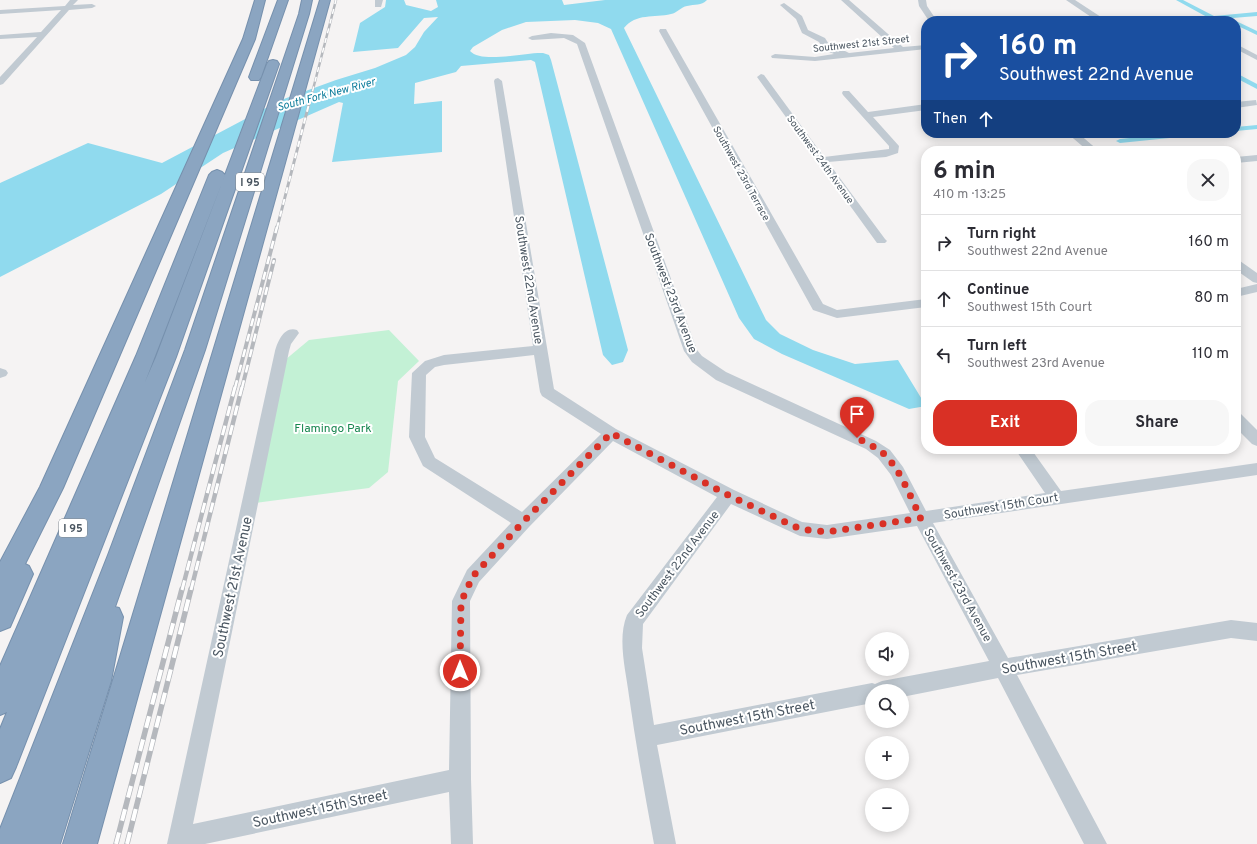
<!DOCTYPE html>
<meta charset="utf-8">
<style>
:root{--surface:#fff;--page:#f7f7f7;--text:#2b2b33;--muted:#7c7c81;--line:#e1e1e2;--accent:#d93025}
body{margin:0;font-family:Overpass,sans-serif;background:var(--page);color:var(--text);height:100vh;display:flex;flex-direction:column;font-size:15px;white-space:nowrap}
*{box-sizing:border-box;margin:0}
p{font-size:13px;color:var(--muted)}
.icon{flex:none;width:22px;height:22px;fill:none;stroke:currentColor;stroke-width:2;stroke-linecap:round;stroke-linejoin:round}
.map{position:relative;flex:1;overflow:hidden}
.sheet{position:absolute;left:921px;top:146px;width:320px;height:308px;display:flex;flex-direction:column;background:var(--surface);border-radius:16px;box-shadow:0 2px 10px #0003}
.sheet>*{flex:none}
.hud{position:absolute;left:921px;top:16px;width:320px;height:122px;border-radius:16px;box-shadow:0 2px 10px #0003;background:#1a4fa0;color:#fff;overflow:hidden}
.fabs{position:absolute;left:865px;top:632px;display:grid;gap:8px}
.fabs a{display:grid;place-items:center;width:44px;height:44px;border-radius:50%;background:var(--surface);box-shadow:0 2px 10px #0003;font-size:20px}
.pin{position:absolute;display:grid;place-items:center;width:34px;height:34px;color:#fff;margin:-41px -17px;border-radius:50% 50% 50% 0;rotate:-45deg;box-shadow:0 0 4px #0007}
.pin .icon{rotate:45deg}
.me{position:absolute;width:44px;margin:-22px;rotate:0deg;stroke-linejoin:round;filter:drop-shadow(0 0 3px #0008)}
.turn{display:flex;align-items:center;gap:14px;height:84px;padding:0 12px;font-size:18px}
.turn .icon{width:52px;height:52px;stroke-width:2.5}
.turn b{display:block;font-size:28px;line-height:34px}
.then{display:flex;align-items:center;height:38px;padding:0 12px;background:#0003;gap:8px;font-size:15px}
.round{display:grid;place-items:center;flex:none;width:42px;height:42px;border-radius:16px;background:var(--page)}
.headline{display:flex;align-items:center;justify-content:space-between;height:68px;padding:0 12px}
h1{font-size:24px;font-weight:700;line-height:30px}
.cta{display:flex;gap:8px;margin-top:auto;padding:8px 12px}
.cta a{flex:1;height:46px;border-radius:16px;background:var(--accent);color:#fff;font-size:16px;font-weight:700;line-height:46px;text-align:center}
.cta a+a{background:var(--page);color:var(--text)}
ul{padding:0;list-style:none}
li{display:flex;align-items:center;gap:12px;height:56px;padding:0 12px;border-top:1px solid var(--line)}
li div{flex:1}
li b{display:block;font-size:15px}
li em{font-style:normal}
.map>svg:first-child{display:block}
.green{fill:#c3f1d5}
.water{fill:#90daee}
.lines{fill:none;stroke-linecap:round;stroke-linejoin:round}
.canal{fill:#90daee;fill-rule:evenodd}
.highway-casing{stroke:#7690ad;stroke-width:2}
.minor{fill:#c1cad2;fill-rule:evenodd}
.highway{fill:#8ba5c1;fill-rule:evenodd}
.rail-far4-casing{stroke:#b5b8bd;stroke-width:2.5}
.rail-far3-casing{stroke:#b5b8bd;stroke-width:3}
.rail-far2-casing{stroke:#b5b8bd;stroke-width:4}
.rail-far1-casing{stroke:#b5b8bd;stroke-width:4.5}
.rail-casing{stroke:#b5b8bd;stroke-width:5.5}
.rail-far4{stroke:#fff;stroke-width:1.5;stroke-dasharray:5;stroke-linecap:butt}
.rail-far3{stroke:#fff;stroke-width:2;stroke-dasharray:6;stroke-linecap:butt}
.rail-far2{stroke:#fff;stroke-width:2.5;stroke-dasharray:8;stroke-linecap:butt}
.rail-far1{stroke:#fff;stroke-width:3;stroke-dasharray:10;stroke-linecap:butt}
.rail{stroke:#fff;stroke-width:4;stroke-dasharray:12;stroke-linecap:butt}
.route{stroke:#d93025;stroke-width:7;stroke-dasharray:0 12.6}
.labels{text-anchor:middle;stroke-width:4;stroke-linejoin:round;paint-order:stroke}
.far-street-label{font-size:10px;fill:#4a5661;stroke:#fff}
.far-water-label{font-size:11px;font-style:italic;fill:#0c7c9b;stroke:#fff}
.shield{fill:#fff;stroke:#808990;stroke-width:1}
.shield-label{font-size:11px;font-weight:bold;fill:#4a5661}
.street-label{font-size:12px;fill:#4a5661;stroke:#fff}
.park-label{font-size:12px;fill:#17864f;stroke:#fff}
.near-street-label{font-size:14px;fill:#4a5661;stroke:#fff}
</style>
<div class="map">
<svg width="1257" height="844" viewBox="0 0 1257 844">
<rect width="100%" height="100%" fill="#f5f3f3"/>
<polygon class="green" points="389,330 419,361 398,381 388,472 369,488 255,503 285,360 309,340"/>
<path class="water" d="M386 0H404L406 5 431 11 438 7 436 0H562L564 5 605 0H707C701 6 695 4 687 6 681 7 677 13 671 14 654 18 636 13 624 28L766 320 780 334 813 350 855 364 898 360 926 406 909 409 782 354 754 339 739 318 611 29 598 23 575 20 526 22 502 30 473 47 470 51C482 64 525 52 543 53L549 55 551 60 628 350 623 362 612 365 603 355 535 62 531 60 461 66 456 72 415 83 414 104 442 101V152L332 162 343 103 339 102 223 153 161 194 0 277V183L88 143 162 163 281 100 336 80 375 68 406 55 415 47 424 32 438 17 424 18 398 48 353 52 360 23 385 7Z"/>
<g class="lines">
<g class="canal">
<polygon points="1176,0 1183,0 1214,16 1257,12 1257,16 1196,21 1172,21 1175,19 1207,17"/>
<polygon points="1236,21 1257,31 1257,35 1236,25"/>
<polygon points="1236,73 1257,84 1257,89 1236,78"/>
<polygon points="1257,125 1257,129 1236,131 1236,127"/>
<polygon points="1176,133 1203,133 1199,135 1120,143 1116,141 1120,139"/>
</g>
<defs>
<g id="highway">
<polygon points="255,0 265,0 255,39 63,488 25,564 29,566 33,574 10,627 0,631 0,562 40,487 243,39"/>
<polygon points="278,0 288,0 261,77 259,80 251,80 249,77"/>
<polygon points="302,0 312,0 309,14 205,350 115,607 119,608 123,617 111,681 60,844 0,844 0,829 108,555 185,350 299,14"/>
<polygon points="320,0 330,0 97,844 63,844"/>
<polygon points="273,60 277,61 279,64 176,357 16,767 11,778 0,783 0,729 7,712 0,715 0,666 136,356 209,175 212,172 217,170 222,172 225,175 145,382 156,357 267,64 269,61"/>
</g>
</defs>
<use href="#highway" class="highway-casing"/>
<g class="minor">
<polygon points="70,0 78,0 73,5 92,4 96,6 92,8 69,10 3,84 0,85 0,77 37,37 0,39 0,35 41,32 61,10 0,14 0,10 65,6"/>
<polygon points="375,0 383,0 381,7 375,7"/>
<polygon points="841,0 849,0 903,47 926,45 926,49 815,61 772,58 771,56 775,54 815,57 834,54 824,50 819,42 802,33 796,19 780,5 784,3 802,16 808,30 825,38 830,46 836,50 845,51 849,53 894,48"/>
<polygon points="918,0 926,0 927,6 937,21 929,21 919,6"/>
<polygon points="1066,0 1075,0 1101,17 1100,19 1094,19"/>
<polygon points="660,29 666,29 667,31 823,304 837,310 926,299 926,307 837,318 813,310 659,31"/>
<path d="M551 33 573 35 585 43 697 350 702 356 726 372 876 441 890 450 903 467 926 511 1045 493 1015 449H1031L1061 491 1257 463V475L933 523 1008 658 1231 620 1257 623V641L1231 638 1017 675 1107 844H1084L998 678 902 697V691H872V703L657 745 676 844H654C645 795 636 746 629 696 626 671 617 639 627 615L717 497 613 441 529 527 479 582 470 601 471 779 473 844H451L449 792 205 844H167L275 351C278 341 284 326 297 330L299 333 291 344 289 351 193 824 449 770 452 601 467 570 511 523 423 466 409 437 412 373 425 361 444 355 533 346 494 81 495 79 498 78 502 81 554 389 616 429 734 490 802 522 827 525 910 513 891 475 878 458 866 449 716 380 692 362 684 351 577 44 564 38 532 40 528 38 532 36ZM534 355 540 392 542 396 601 434 522 512 435 458 425 437 426 375 435 367 444 365ZM731 504 800 536 827 539 917 526 989 661 882 681 875 684 872 683 654 725 642 648 643 624Z"/>
<polygon points="1236,44 1257,55 1257,60 1236,49"/>
<polygon points="761,74 764,75 824,157 889,149 889,146 843,95 842,93 843,91 849,91 868,112 926,104 926,110 873,117 899,146 898,153 886,157 828,162 885,239 887,241 885,243 877,243 757,77"/>
<polygon points="1256,100 1257,105 1236,108 1236,102"/>
<polygon points="1067,133 1078,133 1099,151 1088,151"/>
<polygon points="1257,155 1257,161 1236,163 1236,157"/>
<polygon points="1236,260 1240,261 1257,273 1257,283 1253,282 1236,270"/>
<polygon points="1257,284 1257,292 1236,297 1236,289"/>
<polygon points="0,368 6,370 8,373 6,376 0,378"/>
<polygon points="1236,412 1241,414 1257,430 1257,446 1252,444 1236,428"/>
</g>
<use href="#highway" class="highway"/>
<defs>
<polyline id="rail-far4" points="310,101 336,0"/>
<polyline id="rail-far3" points="277,228 310,100"/>
<g id="rail-far2">
<polyline points="235,388 277,227"/>
<polyline points="242,388 274,260"/>
</g>
<g id="rail-far1">
<polyline points="182,590 235,387"/>
<polyline points="191,590 242,387"/>
</g>
<g id="rail">
<polyline points="116,844 182,589"/>
<polyline points="127,844 191,589"/>
</g>
</defs>
<use href="#rail-far4" class="rail-far4-casing"/>
<use href="#rail-far3" class="rail-far3-casing"/>
<use href="#rail-far2" class="rail-far2-casing"/>
<use href="#rail-far1" class="rail-far1-casing"/>
<use href="#rail" class="rail-casing"/>
<use href="#rail-far4" class="rail-far4"/>
<use href="#rail-far3" class="rail-far3"/>
<use href="#rail-far2" class="rail-far2"/>
<use href="#rail-far1" class="rail-far1"/>
<use href="#rail" class="rail"/>
</g>
<g class="lines">
<path class="route" d="M460 671 461 602 473 576 523 522 611 433 728 495 800 529 827 532 921 518C910 497 901 470 884 454 876 447 866 443 857 438"/>
</g>
<g class="labels">
<g class="far-street-label">
<text transform="translate(861 43) rotate(-6)" y="4">Southwest 21st Street</text>
<text transform="translate(821 159) rotate(54)" y="4">Southwest 24th Avenue</text>
<text transform="translate(742 173) rotate(61)" y="4">Southwest 23rd Terrace</text>
</g>
<g class="far-water-label">
<text transform="translate(326 94) rotate(-15)" y="4">South Fork New River</text>
</g>
<g class="shield">
<rect x="236" y="173" width="28" height="18" rx="3"/>
<rect x="59" y="519" width="28" height="18" rx="3"/>
</g>
<g class="shield-label">
<text x="250" y="186">I 95</text>
<text x="73" y="532">I 95</text>
</g>
<g class="street-label">
<text transform="translate(529 280) rotate(81)" y="4">Southwest 22nd Avenue</text>
<text transform="translate(671 293) rotate(69)" y="4">Southwest 23rd Avenue</text>
<text transform="translate(1001 506) rotate(-9)" y="4">Southwest 15th Court</text>
<text transform="translate(677 564) rotate(-53)" y="4">Southwest 22nd Avenue</text>
<text transform="translate(958 585) rotate(61)" y="4">Southwest 23rd Avenue</text>
</g>
<g class="park-label">
<text x="333" y="432">Flamingo Park</text>
</g>
<g class="near-street-label">
<text transform="translate(232 587) rotate(-78)" y="5">Southwest 21st Avenue</text>
<text transform="translate(1069 657) rotate(-10)" y="5">Southwest 15th Street</text>
<text transform="translate(747 717) rotate(-11)" y="5">Southwest 15th Street</text>
<text transform="translate(320 808) rotate(-12)" y="5">Southwest 15th Street</text>
</g>
</g>
</svg>
<div class="fabs">
<a><svg class="icon" aria-label="sound" viewBox="0 0 24 24"><path d="M4 9h4l5-4v14l-5-4H4zM17 9q2 3 0 6"/></svg></a>
<a><svg class="icon" aria-label="search" viewBox="0 0 24 24"><circle cx="10" cy="10" r="6"/><path d="M15 15l6 6"/></svg></a>
<a>+</a>
<a>−</a>
</div>
<div class="pin" style="left:857px;top:438px;background:#d93025"><svg class="icon" aria-label="arrive" viewBox="0 0 24 24"><path d="M6 21V4h12l-3 4 3 4H6"/></svg></div>
<svg class="me" style="left:460px;top:671px" viewBox="-20 -20 40 40"><circle r="17" fill="#d93025" stroke="#fff" stroke-width="3"/><path d="M0-11L8 9 0 5-8 9z" fill="#fff"/></svg>
<div class="hud">
<div class="turn"><svg class="icon" aria-label="right" viewBox="0 0 24 24"><path d="M7 20v-9h11M14 6l5 5-5 5"/></svg><div><b>160 m</b>Southwest 22nd Avenue</div></div>
<div class="then">Then<svg class="icon" aria-label="ahead" viewBox="0 0 24 24"><path d="M12 20V5M6 11l6-6 6 6"/></svg></div>
</div>
<section class="sheet">
<div class="headline"><div><h1>6 min</h1><p>410 m · 13:25</p></div><a class="round"><svg class="icon" aria-label="close" viewBox="0 0 24 24"><path d="M6 6l12 12M18 6L6 18"/></svg></a></div>
<ul>
<li><svg class="icon" aria-label="right" viewBox="0 0 24 24"><path d="M7 20v-9h11M14 6l5 5-5 5"/></svg><div><b>Turn right</b><p>Southwest 22nd Avenue</p></div><em>160 m</em></li>
<li><svg class="icon" aria-label="ahead" viewBox="0 0 24 24"><path d="M12 20V5M6 11l6-6 6 6"/></svg><div><b>Continue</b><p>Southwest 15th Court</p></div><em>80 m</em></li>
<li><svg class="icon" aria-label="left" viewBox="0 0 24 24"><path d="M17 20v-9H6M10 6l-5 5 5 5"/></svg><div><b>Turn left</b><p>Southwest 23rd Avenue</p></div><em>110 m</em></li>
</ul>
<div class="cta"><a>Exit</a><a>Share</a></div>
</section>
</div>
